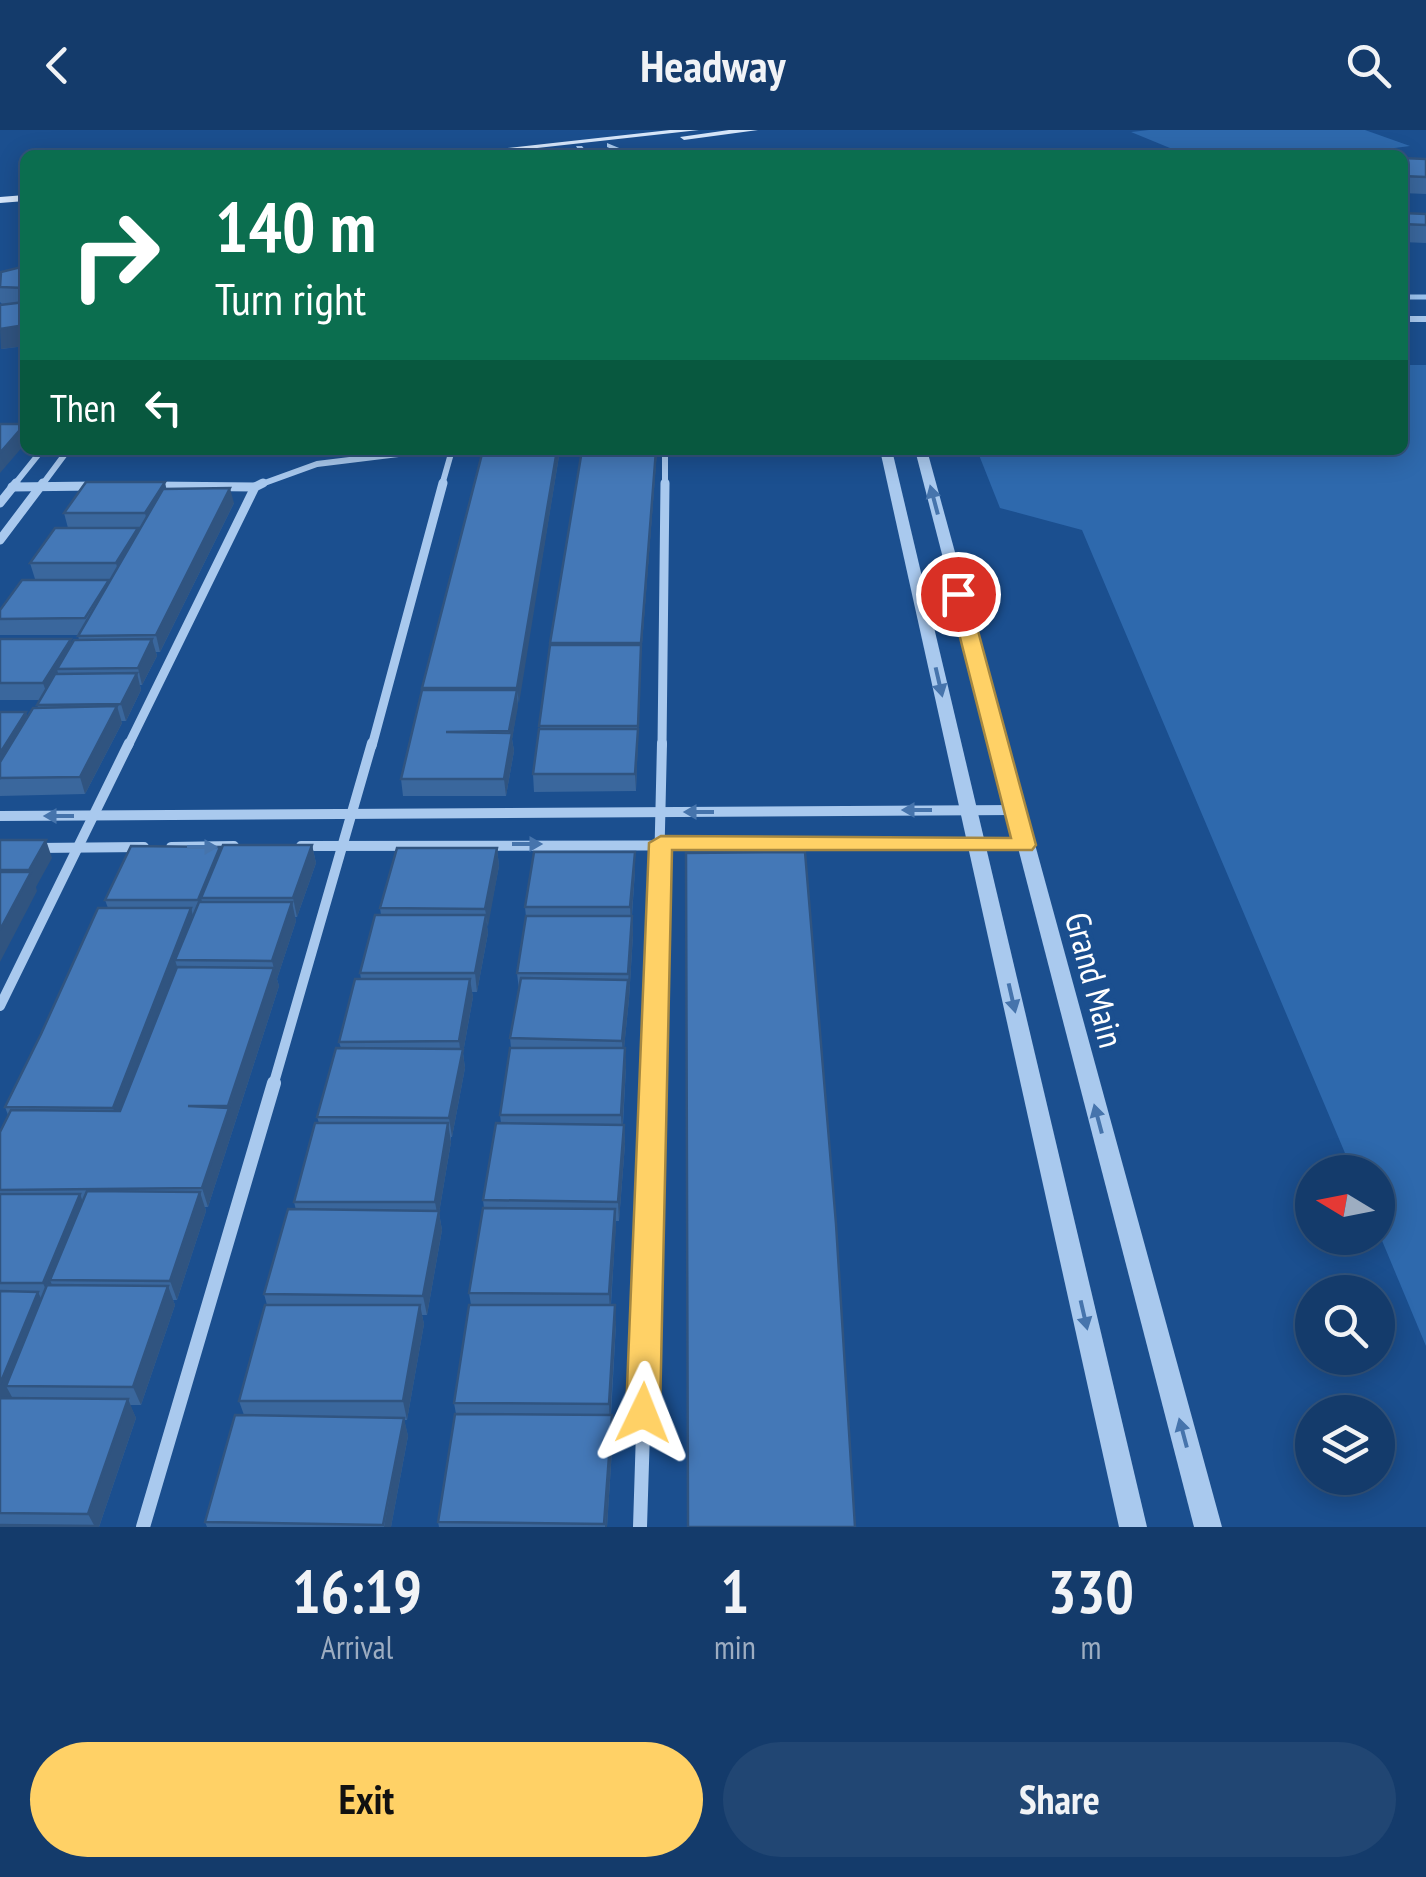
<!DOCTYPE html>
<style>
:root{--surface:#143b6b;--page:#214673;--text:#f1f3f6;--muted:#9dadc1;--line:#33557e;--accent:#ffd166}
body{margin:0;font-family:"PT Sans Narrow",sans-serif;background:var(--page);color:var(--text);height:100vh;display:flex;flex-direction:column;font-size:38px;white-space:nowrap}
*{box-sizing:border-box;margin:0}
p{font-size:32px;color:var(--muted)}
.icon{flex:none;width:55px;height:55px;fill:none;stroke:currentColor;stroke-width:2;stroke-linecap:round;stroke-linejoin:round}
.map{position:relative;height:1397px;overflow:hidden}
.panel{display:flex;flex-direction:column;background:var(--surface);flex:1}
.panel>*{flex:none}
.hud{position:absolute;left:20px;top:20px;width:1388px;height:305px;border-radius:15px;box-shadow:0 5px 25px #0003,0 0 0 2px var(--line);background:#0b6e4f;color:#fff;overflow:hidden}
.needle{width:65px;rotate:280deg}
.controls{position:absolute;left:1295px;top:1025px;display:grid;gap:20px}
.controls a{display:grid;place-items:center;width:100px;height:100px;border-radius:50%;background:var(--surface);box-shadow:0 5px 25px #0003,0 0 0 2px var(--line);font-size:50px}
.pin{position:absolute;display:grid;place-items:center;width:85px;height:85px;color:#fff;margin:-42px;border:5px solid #fff;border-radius:50%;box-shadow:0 2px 10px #0007}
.me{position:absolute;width:110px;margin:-55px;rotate:2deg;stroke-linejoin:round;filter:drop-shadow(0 0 8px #0008)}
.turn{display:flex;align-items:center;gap:35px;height:210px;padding:0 30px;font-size:45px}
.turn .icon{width:130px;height:130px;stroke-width:2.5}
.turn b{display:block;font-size:70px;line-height:85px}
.then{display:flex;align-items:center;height:95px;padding:0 30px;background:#0003;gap:20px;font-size:38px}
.eta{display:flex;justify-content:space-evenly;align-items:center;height:170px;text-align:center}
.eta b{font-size:60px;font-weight:700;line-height:70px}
.primary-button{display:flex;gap:20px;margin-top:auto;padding:20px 30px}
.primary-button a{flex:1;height:115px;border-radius:60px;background:var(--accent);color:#111;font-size:40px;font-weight:700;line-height:115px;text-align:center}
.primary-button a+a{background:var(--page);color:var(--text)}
header{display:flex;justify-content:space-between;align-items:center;height:130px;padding:0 30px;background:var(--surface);font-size:45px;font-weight:700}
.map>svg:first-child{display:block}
.green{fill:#2e69ad}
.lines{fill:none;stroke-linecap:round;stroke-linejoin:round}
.stream{stroke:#9cc4f0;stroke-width:5}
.minor-far3{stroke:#a9c9ee;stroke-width:6}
.minor-far2{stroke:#a9c9ee;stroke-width:9}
.minor-far1{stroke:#a9c9ee;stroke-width:10}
.minor{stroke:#a9c9ee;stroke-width:14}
.tertiary{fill:#a9c9ee;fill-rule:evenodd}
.secondary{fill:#d6e6fa;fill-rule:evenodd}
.wall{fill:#3a679d}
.shaded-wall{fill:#305480}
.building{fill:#4478b7;stroke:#305480;stroke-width:2.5}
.oneway{fill:#4674ac}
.route{fill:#ffd166;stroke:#a68842;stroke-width:2.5}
.labels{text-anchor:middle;stroke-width:10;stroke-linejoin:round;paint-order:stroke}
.street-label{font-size:35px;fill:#fff;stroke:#1b4f8f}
</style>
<header><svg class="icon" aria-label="back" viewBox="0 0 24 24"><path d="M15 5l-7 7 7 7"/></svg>Headway<svg class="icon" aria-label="search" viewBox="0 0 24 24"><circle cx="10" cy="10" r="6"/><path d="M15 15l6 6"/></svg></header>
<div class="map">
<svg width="1426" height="1397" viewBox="0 0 1426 1397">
<rect width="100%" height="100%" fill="#1b4f8f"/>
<g class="green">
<polygon points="1149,0 1365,0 1410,16 1341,25 1187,25 1131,2"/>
<polygon points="1403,235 1426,235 1426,1216 1378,1101 1378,1042 1353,1042 1082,400 1000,378 977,320 1402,320"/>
</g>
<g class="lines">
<polyline class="stream" points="1402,167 1426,167"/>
<g class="minor-far3">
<polyline points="1402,189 1426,189"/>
<polyline points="14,355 42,320"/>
<polyline points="42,355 68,320"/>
<polyline points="259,355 317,334 431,320"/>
<polyline points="442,355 452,320"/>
<polyline points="665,355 665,320"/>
</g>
<g class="minor-far2">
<polyline points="153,356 255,357"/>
<polyline points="12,357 96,356"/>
<polyline points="0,373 16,353"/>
<polyline points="0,410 43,353"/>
<polyline points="128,616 255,357 263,353"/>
<polyline points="372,616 443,353"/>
<polyline points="662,616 665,353"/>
</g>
<g class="minor-far1">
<polyline points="0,686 1015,680"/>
<polyline points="301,716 1024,715"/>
<polyline points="171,717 234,716"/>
<polyline points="36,718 144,717"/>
<polyline points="0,876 129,613"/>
<polyline points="273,956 372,613"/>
<polyline points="654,956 662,613"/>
</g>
<g class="minor">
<polyline points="143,1397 274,953"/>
<polyline points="640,1397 654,953"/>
</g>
<g class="tertiary">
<polygon points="607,13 636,25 626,25 607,17"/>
<polygon points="576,16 582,16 589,25 581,25"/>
<polygon points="880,320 892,320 1147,1397 1119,1397"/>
<polygon points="915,320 927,320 1222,1397 1194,1397"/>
</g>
<g class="secondary">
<polygon points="670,0 699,0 475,25 445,25"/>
<polygon points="729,0 758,0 684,10 680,7"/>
<polygon points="25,65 25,71 0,73 0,67"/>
</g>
</g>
<g class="wall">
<polygon points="1402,28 1426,29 1426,64 1402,63"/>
<polygon points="1402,83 1426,84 1426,113 1402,112"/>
<polygon points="25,136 25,216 1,219 3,175 0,172 0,142"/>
<polygon points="483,320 560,320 512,609 514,621 506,666 403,666 401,649"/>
<polygon points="582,320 657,320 641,527 636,661 534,662 533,644 540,599 550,513"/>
<polygon points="166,359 234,373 160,522 156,522 157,526 142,555 140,555 141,560 126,591 121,591 122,593 85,664 0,666 0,582 26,582 27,587 38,577 37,575 40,570 0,570 0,509 72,513 79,510 78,505 0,505 0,480 109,452 111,449 35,449 30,433 68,398 64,383"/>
<polygon points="312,715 316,733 297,787 295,787 296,791 277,849 279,856 208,1077 205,1077 206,1081 177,1170 173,1170 175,1175 141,1275 130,1275 136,1288 99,1397 0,1397 0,1002 8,985 5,977 108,778 105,770 220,717 221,720"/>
<polygon points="497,718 499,736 487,797 488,803 477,862 472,862 473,867 463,923 465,938 452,1007 451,1007 451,1012 439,1083 442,1100 427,1185 422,1185 424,1194 407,1290 404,1290 408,1306 391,1397 207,1397 205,1392 244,1285 239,1271 267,1175 264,1164 296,1080 294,1072 319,993 317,987 341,918 339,912 361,849 360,843 381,785 380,778"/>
<polygon points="635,722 635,740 632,786 633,805 629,869 624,918 626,937 623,995 624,995 625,1014 619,1091 616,1091 611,1175 616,1194 611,1285 612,1285 613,1304 607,1397 439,1397 438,1392 456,1284 454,1273 471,1175 469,1163 484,1078 483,1070 501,993 500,985 511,918 510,908 519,860 517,843 526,787 525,777"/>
</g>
<g class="shaded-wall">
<polygon points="25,195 25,216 1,219 0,199"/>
<polygon points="25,295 25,314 0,343 0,323"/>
<polygon points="557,320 560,320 519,574 517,558"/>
<polygon points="656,320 657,320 641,527 636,661 635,644 641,513"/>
<polygon points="165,352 168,367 149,399 145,383"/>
<polygon points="230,358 234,373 160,522 156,505"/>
<polygon points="138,398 142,414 120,449 116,433"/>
<polygon points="71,509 76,526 57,539 60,551 49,570 43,553"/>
<polygon points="152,509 157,526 142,555 138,538"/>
<polygon points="137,543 141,560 126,591 121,574"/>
<polygon points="517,560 518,577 512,609 514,621 506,666 504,649 510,613 509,601"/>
<polygon points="117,576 122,593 85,664 80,647"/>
<polygon points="26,582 31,599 0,650 0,623"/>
<polygon points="46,710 52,728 36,757 37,761 0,832 0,800 30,744 29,740"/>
<polygon points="312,715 316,733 297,787 293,768"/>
<polygon points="220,717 225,735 201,768 205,783 203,789 198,770"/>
<polygon points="497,718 499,736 488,797 485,779"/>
<polygon points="635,722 635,740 631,796 630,777"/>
<polygon points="292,772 296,791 277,849 279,856 208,1077 202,1058 274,839 272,831"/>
<polygon points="191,778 196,797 175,830 179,843 120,997 113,978"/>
<polygon points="486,785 488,803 477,862 475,843"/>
<polygon points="632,786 633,805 629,869 623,929 622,911 628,853"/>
<polygon points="470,849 473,867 463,923 465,938 452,1007 449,988 461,926 459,911"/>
<polygon points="625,918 626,937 622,1004 621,985"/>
<polygon points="448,993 451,1012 439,1083 442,1100 427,1185 423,1166 438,1089 435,1072"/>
<polygon points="624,995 625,1014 619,1091 618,1072"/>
<polygon points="200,1062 206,1081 177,1170 170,1151"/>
<polygon points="80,1064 87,1083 50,1150 55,1162 51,1172 43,1153"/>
<polygon points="615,1079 616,1098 610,1183 609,1164"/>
<polygon points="168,1156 175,1175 141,1275 133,1257"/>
<polygon points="38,1162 47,1181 6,1256 12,1267 6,1281 0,1270 0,1254"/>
<polygon points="420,1175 424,1194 407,1290 403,1271"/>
<polygon points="615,1175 616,1194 610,1292 609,1274"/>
<polygon points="128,1269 136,1288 99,1397 95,1397 88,1384"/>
<polygon points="612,1285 613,1304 607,1397 605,1397"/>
<polygon points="404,1288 408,1306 391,1397 384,1397"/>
</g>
<g class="building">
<polygon points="1402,28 1426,29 1426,47 1402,46"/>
<polygon points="1402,83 1426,84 1426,95 1402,94"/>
<polygon points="25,136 25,158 0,157 1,142"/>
<polygon points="25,172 25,195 0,199 0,175"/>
<polygon points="0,294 25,294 0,323"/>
<polygon points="483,320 557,320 517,558 422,558"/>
<polygon points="582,320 656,320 641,513 550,513"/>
<polygon points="86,352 165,352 145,383 64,383"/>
<polygon points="230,358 156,505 78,506 163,359"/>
<polygon points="55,398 138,398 116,433 30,433"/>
<polygon points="22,450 109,450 85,488 0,489 0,480"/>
<polygon points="0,509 71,509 43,553 0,553"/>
<polygon points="152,509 138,538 57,539 74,510"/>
<polygon points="550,515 641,515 638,596 539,596"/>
<polygon points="137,543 121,574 37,575 55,544"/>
<polygon points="422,560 517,560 509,601 446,602 512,603 504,649 401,649"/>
<polygon points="117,576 80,647 0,648 0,632 33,578"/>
<polygon points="0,582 26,582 0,623"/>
<polygon points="539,599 638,599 635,644 533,644"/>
<polygon points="0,710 46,710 29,740 0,740"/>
<polygon points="223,715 312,715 293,768 201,768"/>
<polygon points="131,716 220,717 198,770 105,770"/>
<polygon points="397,718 497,718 485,779 380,778"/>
<polygon points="534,722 635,722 630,777 525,777"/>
<polygon points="805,722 836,1094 855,1397 688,1397 686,723"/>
<polygon points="0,742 31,742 0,800"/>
<polygon points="199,772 292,772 272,831 175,830"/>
<polygon points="98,778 191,778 113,978 5,977 41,904"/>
<polygon points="375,785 486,785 475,843 360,843"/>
<polygon points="526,786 632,786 628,844 517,843"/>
<polygon points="177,837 274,838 228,976 188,976 229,978 202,1058 0,1060 0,1002 11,980 120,981"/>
<polygon points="521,848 628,850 622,911 510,908"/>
<polygon points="355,849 470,849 459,911 339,912"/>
<polygon points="336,918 463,919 449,988 317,987"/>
<polygon points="510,918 625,918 621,985 500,985"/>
<polygon points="315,993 448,993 435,1072 294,1072"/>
<polygon points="496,993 624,995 618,1072 483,1070"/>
<polygon points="87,1061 200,1062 170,1151 50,1150"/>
<polygon points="0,1064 80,1064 43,1153 0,1153"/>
<polygon points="483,1078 615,1079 609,1164 469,1163"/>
<polygon points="288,1079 439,1081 423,1166 264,1164"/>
<polygon points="47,1155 168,1156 133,1257 6,1256"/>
<polygon points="0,1161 38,1162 0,1254"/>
<polygon points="265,1175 420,1175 403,1271 239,1271"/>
<polygon points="469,1175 615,1175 609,1274 454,1273"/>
<polygon points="0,1268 128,1269 88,1384 0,1383"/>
<polygon points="455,1284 612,1285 604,1394 438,1392"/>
<polygon points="235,1285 404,1288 383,1395 205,1392"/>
<polygon points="0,1395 96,1396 0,1397"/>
</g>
<defs><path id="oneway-solid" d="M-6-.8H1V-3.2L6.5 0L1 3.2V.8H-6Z" transform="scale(2.5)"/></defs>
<g class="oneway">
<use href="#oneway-solid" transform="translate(934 370) rotate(-105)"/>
<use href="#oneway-solid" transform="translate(939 552) rotate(77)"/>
<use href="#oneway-solid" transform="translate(917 680) rotate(180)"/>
<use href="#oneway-solid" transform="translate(699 682) rotate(180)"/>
<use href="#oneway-solid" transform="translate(59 686) rotate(180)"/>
<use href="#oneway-solid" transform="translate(527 714)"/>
<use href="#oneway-solid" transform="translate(202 717)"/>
<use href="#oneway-solid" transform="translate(1012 868) rotate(77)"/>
<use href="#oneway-solid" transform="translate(1098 989) rotate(-105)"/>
<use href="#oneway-solid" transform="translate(1084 1185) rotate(77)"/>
<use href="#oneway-solid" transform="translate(1183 1303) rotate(-105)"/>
</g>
<polygon class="route" points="958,458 968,464 1036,715 1032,720 672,720 660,1283 655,1294 643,1298 631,1294 626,1283 649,713 661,706 1011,708 949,464"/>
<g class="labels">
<g class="street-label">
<text transform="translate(1094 850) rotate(75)" y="12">Grand Main</text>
</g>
</g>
</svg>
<div class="controls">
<a><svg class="needle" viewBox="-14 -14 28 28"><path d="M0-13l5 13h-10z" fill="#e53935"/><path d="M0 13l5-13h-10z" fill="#9dadc1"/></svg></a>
<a><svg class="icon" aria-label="search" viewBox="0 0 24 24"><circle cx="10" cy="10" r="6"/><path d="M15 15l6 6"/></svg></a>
<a><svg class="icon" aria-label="layers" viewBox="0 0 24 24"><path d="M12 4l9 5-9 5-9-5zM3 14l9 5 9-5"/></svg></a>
</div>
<div class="pin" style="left:958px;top:464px;background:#d93025"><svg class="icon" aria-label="arrive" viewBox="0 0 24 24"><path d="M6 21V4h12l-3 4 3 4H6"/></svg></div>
<svg class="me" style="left:643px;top:1283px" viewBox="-20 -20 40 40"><path d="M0-17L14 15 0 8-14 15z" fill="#ffd166" stroke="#fff" stroke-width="4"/></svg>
<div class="hud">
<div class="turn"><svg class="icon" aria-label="right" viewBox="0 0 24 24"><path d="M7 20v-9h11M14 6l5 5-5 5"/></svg><div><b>140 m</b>Turn right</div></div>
<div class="then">Then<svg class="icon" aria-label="left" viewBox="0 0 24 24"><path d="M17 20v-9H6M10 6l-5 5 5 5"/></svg></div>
</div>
</div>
<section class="panel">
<div class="eta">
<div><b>16:19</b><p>Arrival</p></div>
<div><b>1</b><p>min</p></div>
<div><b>330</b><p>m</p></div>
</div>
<div class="primary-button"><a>Exit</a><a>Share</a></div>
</section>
